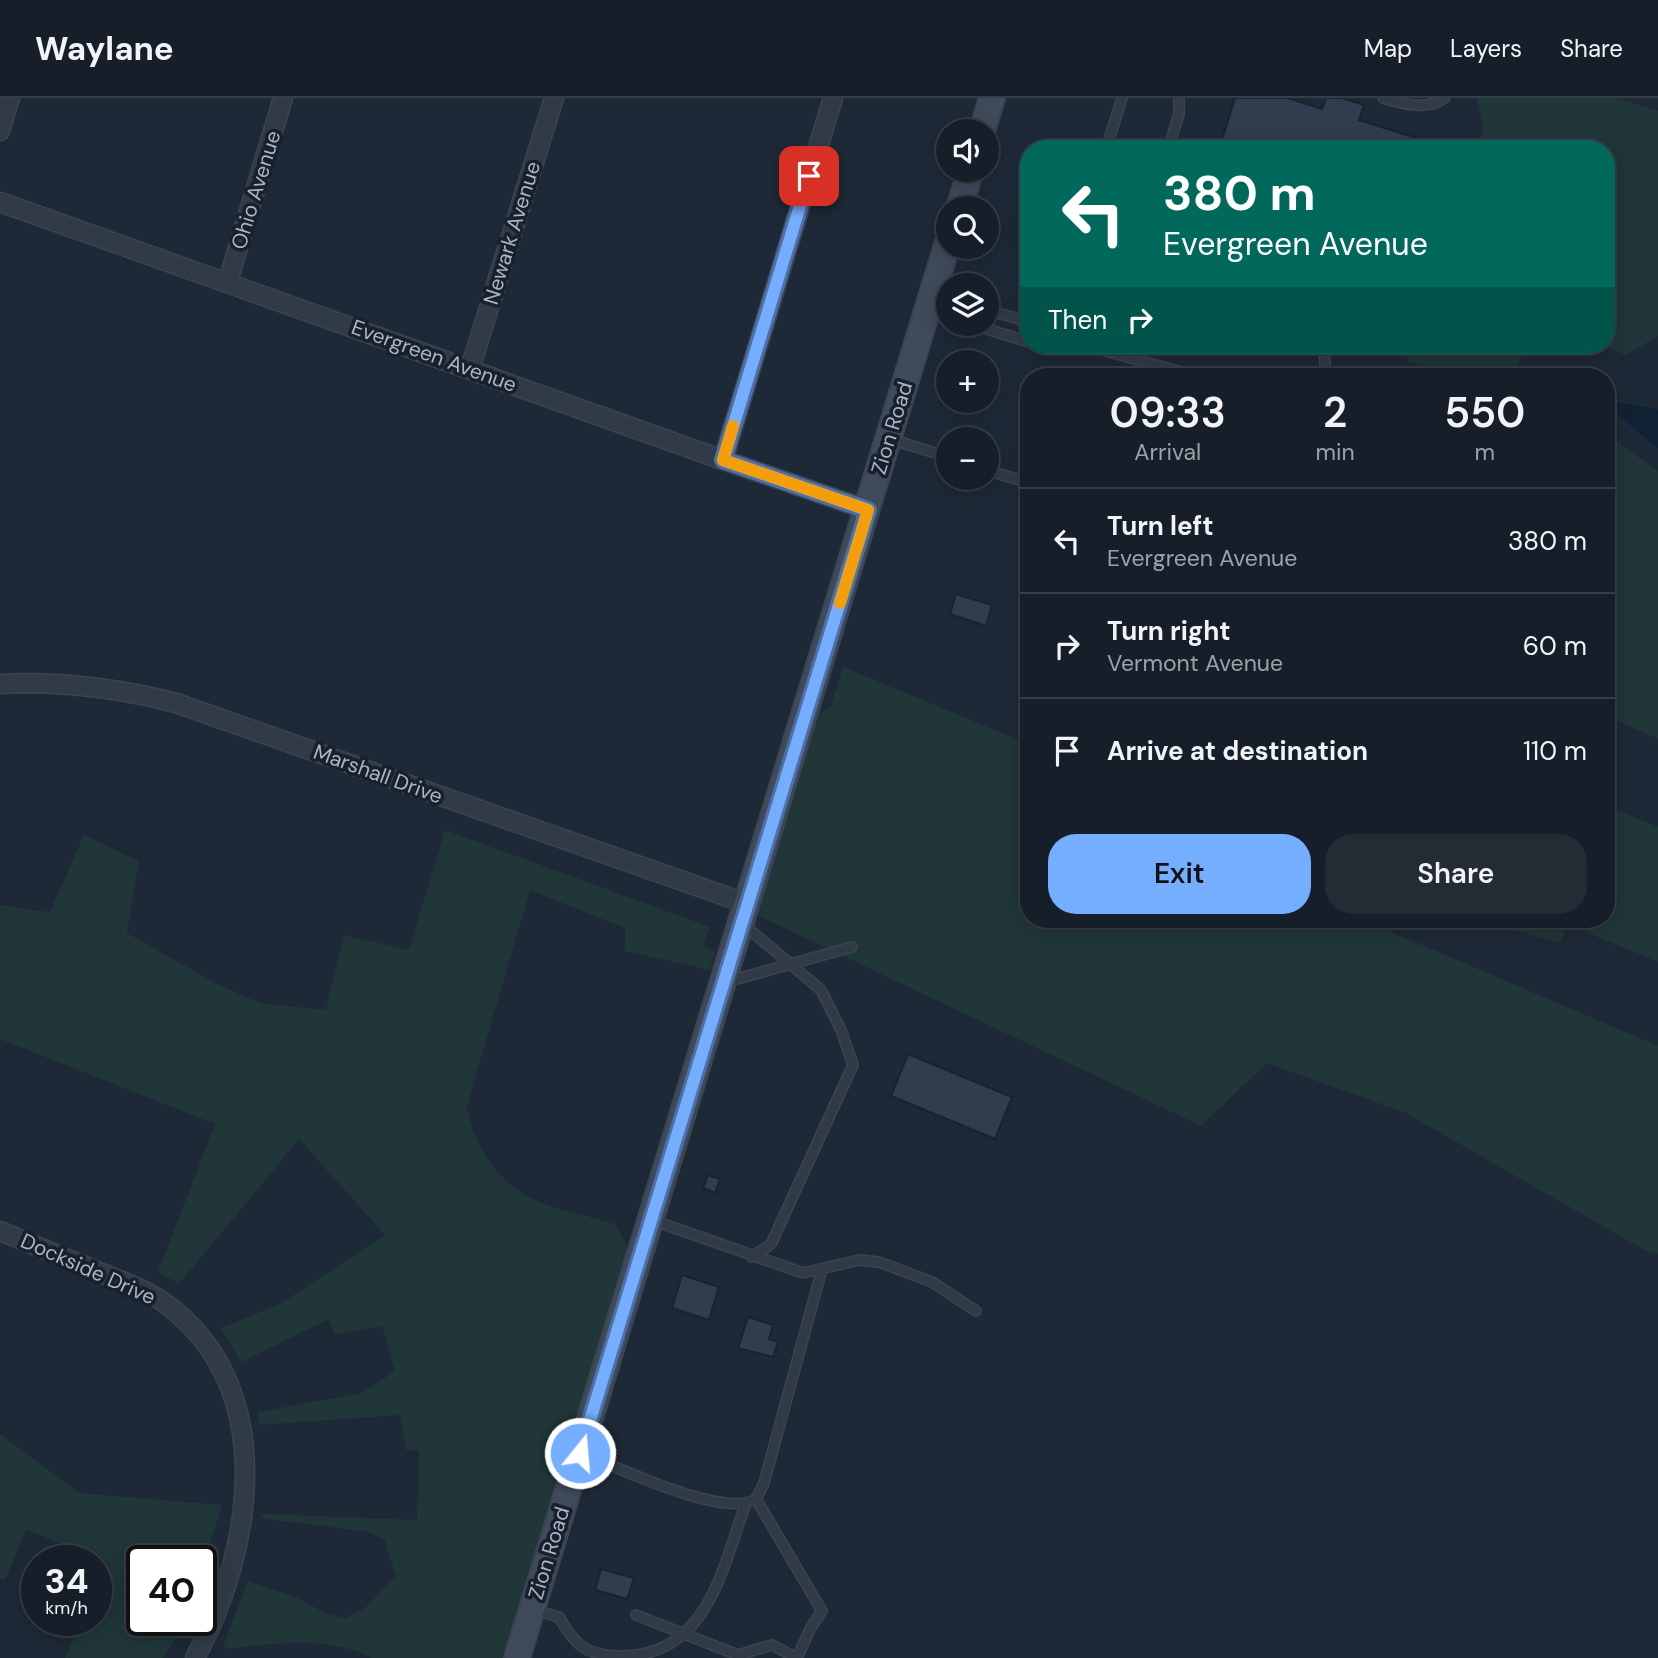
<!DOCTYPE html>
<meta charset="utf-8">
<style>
:root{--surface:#161f29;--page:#232c35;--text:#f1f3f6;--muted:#9ea2a8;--line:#353d46;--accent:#76aeff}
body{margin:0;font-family:"DM Sans",sans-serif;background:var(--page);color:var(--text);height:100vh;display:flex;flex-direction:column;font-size:26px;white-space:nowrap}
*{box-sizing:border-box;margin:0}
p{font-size:23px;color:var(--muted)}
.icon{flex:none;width:38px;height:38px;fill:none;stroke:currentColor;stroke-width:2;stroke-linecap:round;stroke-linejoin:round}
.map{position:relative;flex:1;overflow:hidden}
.side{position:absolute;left:1020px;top:270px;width:595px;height:560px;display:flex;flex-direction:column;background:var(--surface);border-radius:28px;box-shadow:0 4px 18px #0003,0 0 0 2px var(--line)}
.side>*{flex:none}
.guide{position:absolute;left:1020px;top:42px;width:595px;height:214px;border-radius:28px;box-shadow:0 4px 18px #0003,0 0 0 2px var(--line);background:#00695c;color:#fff;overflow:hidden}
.tools{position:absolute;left:936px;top:21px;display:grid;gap:14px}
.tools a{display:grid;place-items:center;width:63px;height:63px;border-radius:50%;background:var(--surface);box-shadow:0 4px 18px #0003,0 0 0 2px var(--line);font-size:35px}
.speed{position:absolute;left:21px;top:1447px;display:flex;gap:14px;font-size:35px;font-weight:700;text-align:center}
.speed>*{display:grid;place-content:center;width:91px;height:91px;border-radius:50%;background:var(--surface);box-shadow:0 4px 18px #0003,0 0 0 2px var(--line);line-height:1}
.speed small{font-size:18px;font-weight:400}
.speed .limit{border:4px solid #111;border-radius:10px;background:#fff;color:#111}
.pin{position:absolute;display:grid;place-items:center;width:60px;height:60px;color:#fff;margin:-30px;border-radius:14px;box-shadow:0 4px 10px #0006}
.me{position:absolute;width:77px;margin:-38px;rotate:17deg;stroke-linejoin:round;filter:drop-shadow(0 0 5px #0008)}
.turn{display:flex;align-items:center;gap:24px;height:147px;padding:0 28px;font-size:32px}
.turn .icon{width:91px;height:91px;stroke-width:2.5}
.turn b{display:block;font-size:49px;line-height:60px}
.then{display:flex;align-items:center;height:66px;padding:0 28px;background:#0003;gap:14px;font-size:26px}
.eta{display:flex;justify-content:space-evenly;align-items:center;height:119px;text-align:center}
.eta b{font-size:42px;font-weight:600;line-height:49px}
.button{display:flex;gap:14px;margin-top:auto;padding:14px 28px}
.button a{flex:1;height:80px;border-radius:28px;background:var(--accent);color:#111;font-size:28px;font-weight:600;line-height:80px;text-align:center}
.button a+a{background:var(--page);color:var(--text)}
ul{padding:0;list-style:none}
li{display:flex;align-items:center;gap:21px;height:105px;padding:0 28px;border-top:2px solid var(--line)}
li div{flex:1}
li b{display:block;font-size:26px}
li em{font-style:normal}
header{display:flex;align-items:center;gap:42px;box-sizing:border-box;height:98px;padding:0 35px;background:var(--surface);border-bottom:2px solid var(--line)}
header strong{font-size:33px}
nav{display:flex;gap:38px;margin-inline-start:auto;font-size:24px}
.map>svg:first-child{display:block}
.green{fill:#203638}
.water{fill:#112134}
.building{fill:#2f3d4e;stroke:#19222e;stroke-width:2}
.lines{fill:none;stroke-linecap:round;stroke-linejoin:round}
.lane-casing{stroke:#3b4451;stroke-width:12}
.street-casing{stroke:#3b4451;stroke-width:21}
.secondary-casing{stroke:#3b4451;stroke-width:28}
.lane{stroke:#313b48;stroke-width:9}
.street{stroke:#313b48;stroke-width:18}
.secondary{stroke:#3f4a5b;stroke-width:24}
.route-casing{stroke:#4d71a6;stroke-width:18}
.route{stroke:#76aeff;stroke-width:12}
.slow{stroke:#f59e0b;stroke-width:12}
.labels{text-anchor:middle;stroke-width:7;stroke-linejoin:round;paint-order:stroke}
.street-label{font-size:21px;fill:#abb5c5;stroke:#17202c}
</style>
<header>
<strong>Waylane</strong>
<nav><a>Map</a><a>Layers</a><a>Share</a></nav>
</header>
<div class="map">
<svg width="1658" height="1560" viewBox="0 0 1658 1560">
<rect width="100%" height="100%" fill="#1e2937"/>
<g class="green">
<polygon points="1477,0 1615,0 1658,13 1658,238 1626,257 1601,247 1606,247 1606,51 1481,51 1482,26"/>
<polygon points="1411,247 1525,247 1515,278 1455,278 1406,263"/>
<polygon points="1607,337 1658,373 1658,641 1607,618"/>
<polygon points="843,569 1029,646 1029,821 1361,821 1658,948 1658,1156 1648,1154 1406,1015 1267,965 1201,1028 757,817 819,616 831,608"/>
<polygon points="1607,708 1658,729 1658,864 1566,826 1561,845 1469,821 1606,821"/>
<path d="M445 732 710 829 703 849 715 853 710 872 625 853V830L530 792 467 1008C471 1043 499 1086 533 1101 558 1112 589 1118 615 1126L629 1152 503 1560H372C327 1536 270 1547 222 1551L248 1483 296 1499 327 1516 346 1520 365 1510 396 1478 385 1443 369 1434 260 1420 264 1416 417 1422 419 1352H406L400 1317 260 1327 258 1314 362 1295 395 1273 382 1228 334 1236 329 1221 241 1264 221 1230 280 1206 385 1137 299 1041 179 1186 158 1174 215 1026 0 941V807L50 814 84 737 139 763 127 835 217 886 260 905 326 912 344 837 409 852Z"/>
<polygon points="0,1336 79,1395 222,1407 201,1477 201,1463 142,1463 142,1522 187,1523 163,1560 65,1560 81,1523 96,1522 96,1487 105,1465 26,1431 5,1482 0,1480"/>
</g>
<polygon class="water" points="1607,303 1658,311 1658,351 1607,307"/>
<g class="building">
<polygon points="1235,0 1288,0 1322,11 1326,0 1342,0 1364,7 1359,22 1452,51 1219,51"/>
<polygon points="956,496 992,507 986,528 950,516"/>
<polygon points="908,956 1012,999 995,1041 891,998"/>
<polygon points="708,1077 720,1081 715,1095 703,1090"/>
<polygon points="682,1177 719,1189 709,1222 672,1210"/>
<polygon points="748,1219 773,1227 769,1241 778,1244 773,1259 738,1250"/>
<polygon points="601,1471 634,1480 627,1501 595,1492"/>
</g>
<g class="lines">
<defs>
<g id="lane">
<path d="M1383 0C1403 6 1427 13 1445 0"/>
<polyline points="1106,51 1122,0"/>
<polyline points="1168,51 1179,16 1179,0"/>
<polyline points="987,212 1029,224"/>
<polyline points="930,214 948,219"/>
<polyline points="970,226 1029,244"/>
<polyline points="1084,247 1196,278"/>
<polyline points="1319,247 1325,260 1325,278"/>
<polyline points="890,341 948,359"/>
<polyline points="987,372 1029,385"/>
<polyline points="744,827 821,892 841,932 853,967 771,1146 752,1159"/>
<polyline points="726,884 852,849"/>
<polyline points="652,1122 803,1175 859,1162 879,1164 932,1184 976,1213"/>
<path d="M582 1355C617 1369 724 1421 756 1401L764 1385 822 1171"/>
<path d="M534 1512 559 1519C575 1547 585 1557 619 1558 707 1560 722 1471 746 1405"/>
<polyline points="636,1517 738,1557 772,1547 797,1560 810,1531 822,1513 756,1401"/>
</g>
<g id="street">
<polyline points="0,33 10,0"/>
<polyline points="0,104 723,362 868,412"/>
<polyline points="228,183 283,0"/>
<polyline points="470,271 554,0"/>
<polyline points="723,362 833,0"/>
<path d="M0 586C61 583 117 590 176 605L748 806"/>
<path d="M0 1133C33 1147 66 1160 99 1174 121 1183 146 1191 166 1206 279 1289 254 1451 195 1560"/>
</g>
<g id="secondary">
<polyline points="982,33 992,0"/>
<polyline points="959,110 971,72"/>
<polyline points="517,1560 948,144"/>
</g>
</defs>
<use href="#lane" class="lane-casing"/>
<use href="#street" class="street-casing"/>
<use href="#secondary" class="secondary-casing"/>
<use href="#lane" class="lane"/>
<use href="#street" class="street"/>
<use href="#secondary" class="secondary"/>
</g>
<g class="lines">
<defs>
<polyline id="route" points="580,1355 868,412 723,362 809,78"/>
</defs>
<use href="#route" class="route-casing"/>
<use href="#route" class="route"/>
<polyline class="slow" points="733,328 723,362 868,412 840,505"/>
</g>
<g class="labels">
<g class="street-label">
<text transform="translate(256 92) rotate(-73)" y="7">Ohio Avenue</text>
<text transform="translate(512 135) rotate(-73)" y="7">Newark Avenue</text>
<text transform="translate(434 258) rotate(20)" y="7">Evergreen Avenue</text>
<text transform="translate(892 330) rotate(-73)" y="7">Zion Road</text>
<text transform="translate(378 676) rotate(20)" y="7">Marshall Drive</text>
<text transform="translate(88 1171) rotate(24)" y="7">Dockside Drive</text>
<text transform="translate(549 1455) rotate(-73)" y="7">Zion Road</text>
</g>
</g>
</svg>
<div class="tools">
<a><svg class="icon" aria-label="sound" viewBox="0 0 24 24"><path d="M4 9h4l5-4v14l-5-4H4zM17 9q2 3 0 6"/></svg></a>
<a><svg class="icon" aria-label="search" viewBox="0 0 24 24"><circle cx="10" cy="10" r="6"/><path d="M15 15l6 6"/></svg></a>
<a><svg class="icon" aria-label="layers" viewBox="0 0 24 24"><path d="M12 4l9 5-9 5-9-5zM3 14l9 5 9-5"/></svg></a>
<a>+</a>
<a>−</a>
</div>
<div class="speed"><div>34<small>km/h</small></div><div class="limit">40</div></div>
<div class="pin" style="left:809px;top:78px;background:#d93025"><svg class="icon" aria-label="arrive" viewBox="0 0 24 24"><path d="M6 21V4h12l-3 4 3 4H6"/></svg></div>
<svg class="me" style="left:580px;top:1355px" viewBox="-20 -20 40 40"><circle r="17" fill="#76aeff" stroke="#fff" stroke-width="3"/><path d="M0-11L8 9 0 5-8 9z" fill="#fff"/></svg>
<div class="guide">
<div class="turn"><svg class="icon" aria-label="left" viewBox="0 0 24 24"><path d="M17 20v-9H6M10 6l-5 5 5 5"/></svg><div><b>380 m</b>Evergreen Avenue</div></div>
<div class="then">Then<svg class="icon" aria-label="right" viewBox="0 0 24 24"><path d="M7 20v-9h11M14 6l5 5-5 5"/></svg></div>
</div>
<section class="side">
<div class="eta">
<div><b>09:33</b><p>Arrival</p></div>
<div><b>2</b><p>min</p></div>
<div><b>550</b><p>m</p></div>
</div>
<ul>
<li><svg class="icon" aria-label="left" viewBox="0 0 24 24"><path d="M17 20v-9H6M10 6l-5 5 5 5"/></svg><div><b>Turn left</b><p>Evergreen Avenue</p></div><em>380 m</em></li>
<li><svg class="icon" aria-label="right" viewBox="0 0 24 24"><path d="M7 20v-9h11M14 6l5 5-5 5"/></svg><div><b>Turn right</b><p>Vermont Avenue</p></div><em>60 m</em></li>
<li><svg class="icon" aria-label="arrive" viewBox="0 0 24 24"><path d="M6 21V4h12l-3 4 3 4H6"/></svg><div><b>Arrive at destination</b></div><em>110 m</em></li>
</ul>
<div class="button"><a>Exit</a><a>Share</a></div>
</section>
</div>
